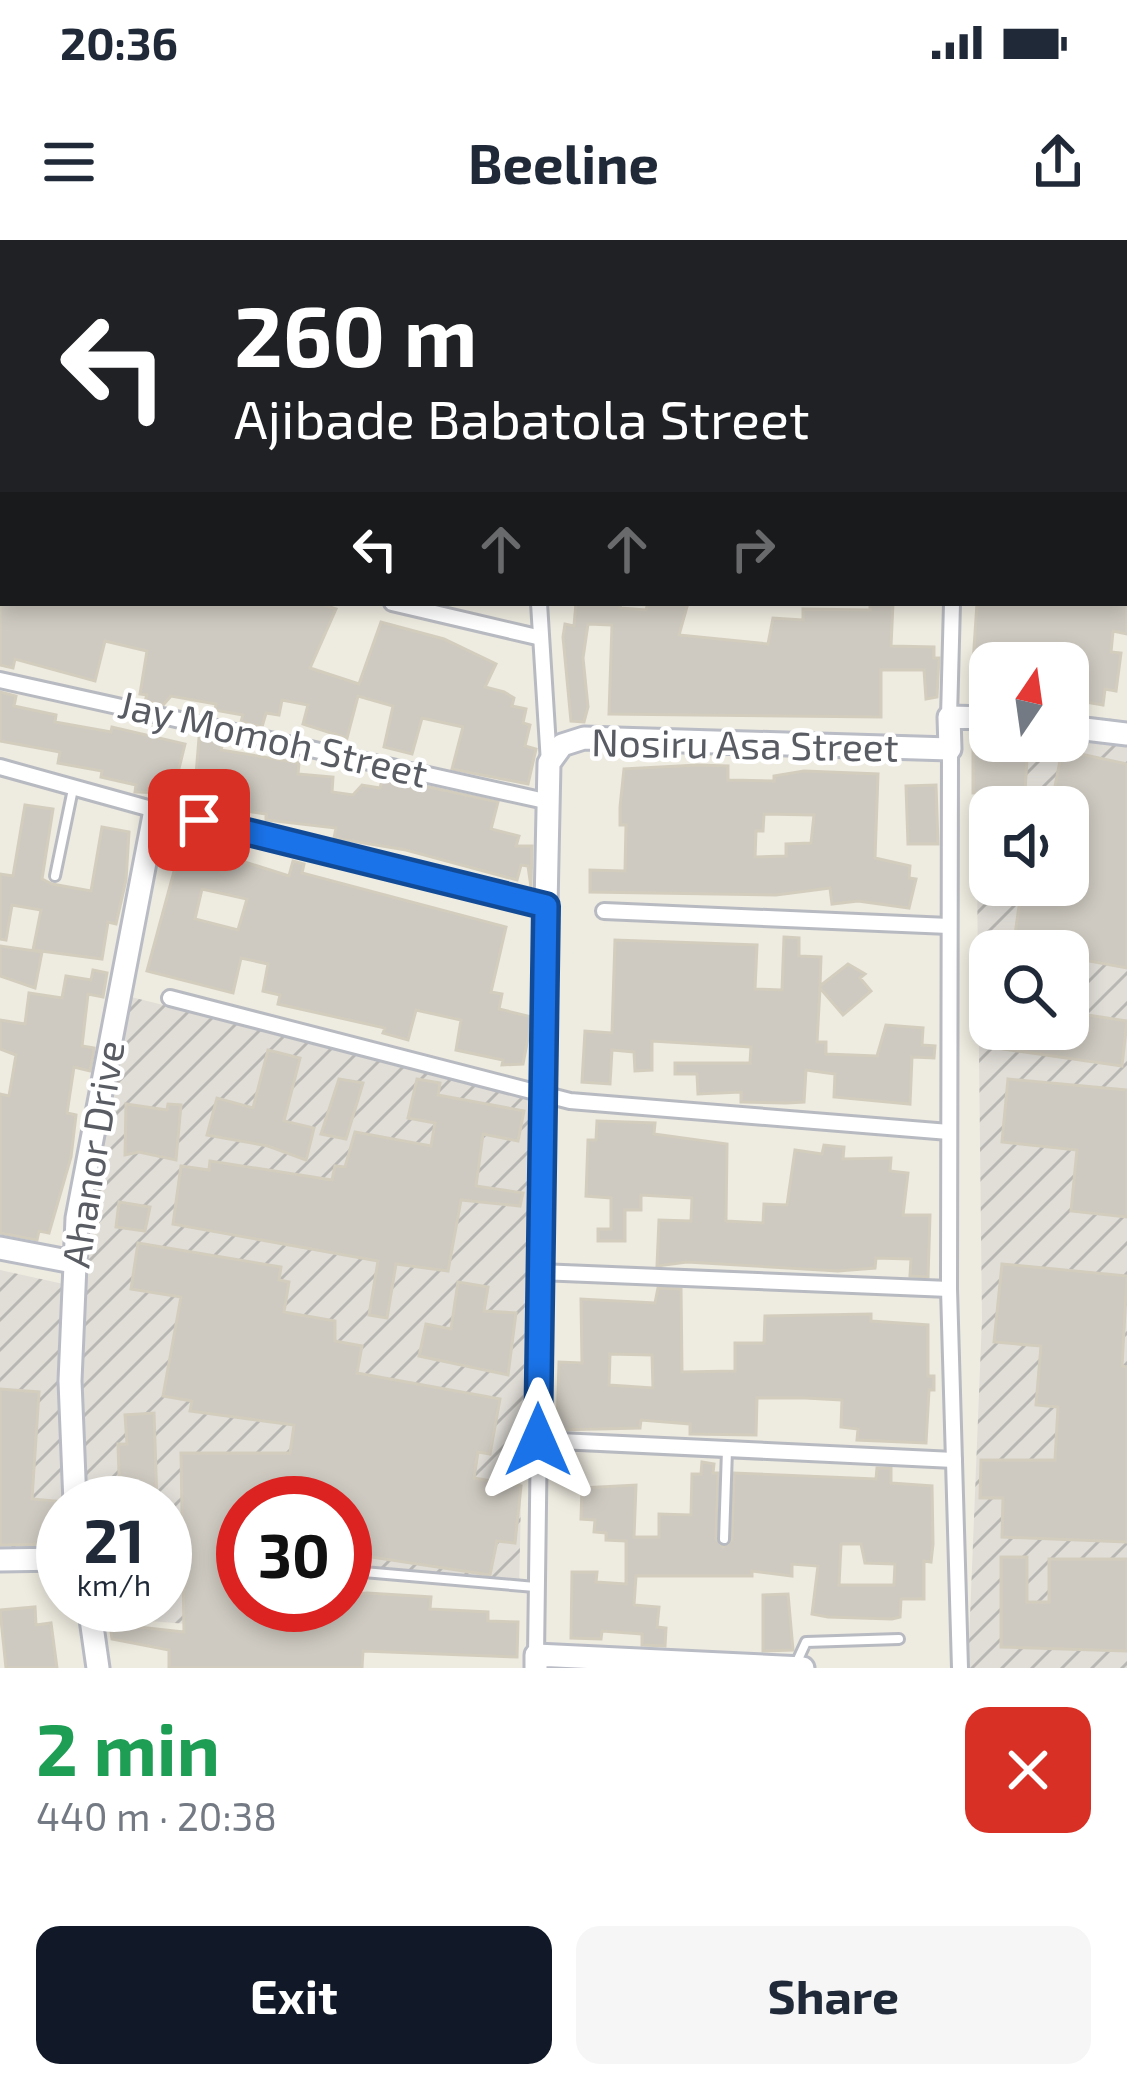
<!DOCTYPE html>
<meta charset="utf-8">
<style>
:root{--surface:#fff;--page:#f6f6f7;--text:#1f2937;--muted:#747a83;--accent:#111827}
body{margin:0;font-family:"Exo 2",sans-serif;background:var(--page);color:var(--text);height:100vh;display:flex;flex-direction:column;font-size:45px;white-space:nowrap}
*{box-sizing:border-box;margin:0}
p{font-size:39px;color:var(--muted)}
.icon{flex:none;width:66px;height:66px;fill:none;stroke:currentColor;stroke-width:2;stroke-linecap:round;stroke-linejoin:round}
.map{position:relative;height:1428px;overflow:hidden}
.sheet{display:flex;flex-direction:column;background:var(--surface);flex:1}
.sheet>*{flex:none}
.hud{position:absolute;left:0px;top:0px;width:1128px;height:366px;box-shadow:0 6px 18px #0003;background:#202124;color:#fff;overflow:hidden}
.needle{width:78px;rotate:13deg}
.controls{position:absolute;left:969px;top:402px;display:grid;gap:24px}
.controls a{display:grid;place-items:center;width:120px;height:120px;border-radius:24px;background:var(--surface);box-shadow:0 6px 18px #0003;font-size:60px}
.speed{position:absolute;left:36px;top:1236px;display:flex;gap:24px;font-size:60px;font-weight:700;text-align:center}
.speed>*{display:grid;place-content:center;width:156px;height:156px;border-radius:50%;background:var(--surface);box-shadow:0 6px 18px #0003;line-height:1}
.speed small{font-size:30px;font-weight:400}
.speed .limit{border:18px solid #d22;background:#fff;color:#111}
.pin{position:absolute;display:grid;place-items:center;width:102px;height:102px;color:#fff;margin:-51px;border-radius:24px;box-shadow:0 6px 18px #0006}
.me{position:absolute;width:132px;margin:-66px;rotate:0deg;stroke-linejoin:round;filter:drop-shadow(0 0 9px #0008)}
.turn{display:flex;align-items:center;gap:42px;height:252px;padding:0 36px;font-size:54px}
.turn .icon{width:156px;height:156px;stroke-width:2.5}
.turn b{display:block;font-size:84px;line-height:102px}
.lanes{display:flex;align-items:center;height:114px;padding:0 36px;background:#0003;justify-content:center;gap:60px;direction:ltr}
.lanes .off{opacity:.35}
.round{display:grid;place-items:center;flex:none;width:126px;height:126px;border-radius:24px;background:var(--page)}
.headline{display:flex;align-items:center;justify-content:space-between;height:204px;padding:0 36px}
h1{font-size:72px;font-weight:700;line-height:90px;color:#1e9e55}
.cta{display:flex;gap:24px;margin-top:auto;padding:24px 36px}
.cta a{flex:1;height:138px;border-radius:24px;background:var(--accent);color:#fff;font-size:48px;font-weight:700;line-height:138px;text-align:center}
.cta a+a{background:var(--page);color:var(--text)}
.status{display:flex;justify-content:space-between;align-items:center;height:84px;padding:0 60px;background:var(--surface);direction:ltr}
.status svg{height:33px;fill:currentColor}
header{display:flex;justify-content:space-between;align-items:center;height:156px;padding:0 36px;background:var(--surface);font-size:54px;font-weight:700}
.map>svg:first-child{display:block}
.industrial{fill:url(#industrial-furrows);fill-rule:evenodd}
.building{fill:#cecac1;stroke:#d3cdbe;stroke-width:3;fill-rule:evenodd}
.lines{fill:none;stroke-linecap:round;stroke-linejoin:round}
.lane-casing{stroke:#b8bac1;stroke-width:14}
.street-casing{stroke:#b8bac1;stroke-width:20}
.secondary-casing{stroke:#b9bcc4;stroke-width:27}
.lane{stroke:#fff;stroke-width:8}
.street{stroke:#fff;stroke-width:14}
.secondary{stroke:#fff;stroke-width:21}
.route-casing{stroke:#114b97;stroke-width:30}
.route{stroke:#1a73e8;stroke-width:21}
.labels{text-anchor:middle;stroke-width:9;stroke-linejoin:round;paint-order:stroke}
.street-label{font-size:39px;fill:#595c63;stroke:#fff}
</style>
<div class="status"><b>20:36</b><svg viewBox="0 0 49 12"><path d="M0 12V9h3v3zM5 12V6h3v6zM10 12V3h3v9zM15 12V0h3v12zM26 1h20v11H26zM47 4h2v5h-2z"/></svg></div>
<header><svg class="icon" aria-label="menu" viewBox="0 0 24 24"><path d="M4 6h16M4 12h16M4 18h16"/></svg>Beeline<svg class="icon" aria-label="share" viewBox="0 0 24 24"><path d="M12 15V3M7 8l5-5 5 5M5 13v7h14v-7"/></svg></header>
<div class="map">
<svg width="1127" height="1428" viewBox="0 0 1127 1428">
<defs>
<pattern id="industrial-furrows" width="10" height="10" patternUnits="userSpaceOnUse" patternTransform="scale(3)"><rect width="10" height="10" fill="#e1ded8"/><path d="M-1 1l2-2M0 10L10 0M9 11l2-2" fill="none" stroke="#b9b7b3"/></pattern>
</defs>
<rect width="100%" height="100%" fill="#eeebe0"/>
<g class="industrial">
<path d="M975 460 990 462V501H1068V473L1127 481V1428H968L982 1079ZM990 567H1068V645H990ZM990 711H1068V789H990Z"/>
<polygon points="127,756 530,856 519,1351 345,1330 345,1263 243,1263 243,1365 187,1384 111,1378 110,1365 165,1365 165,1263 63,1263 63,1319 0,1318 0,1030 77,1047"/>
</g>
<g class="building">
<polygon points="0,363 318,363 336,369 310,428 359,444 381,382 444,399 496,424 485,447 504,452 514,458 512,466 526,469 523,483 530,485 525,506 536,509 528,544 452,529 463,487 422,478 412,514 384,507 393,466 358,456 347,498 303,484 308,465 282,460 279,475 266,473 262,487 241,482 243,475 215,470 216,464 171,456 163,465 145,461 147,455 140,454 147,411 105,401 95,441 15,419 13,428 0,425"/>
<polygon points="576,363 621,363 620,368 646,370 648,363 688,363 679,395 768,404 773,378 803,380 803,369 870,370 870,363 893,363 891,406 934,407 934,418 939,418 937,457 926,459 924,430 881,430 881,477 609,474 612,385 588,384 583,418 588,467 584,482 571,481 563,397 565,384 574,386"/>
<polygon points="977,363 1127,363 1127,394 1113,391 1111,412 1121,413 1116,451 1105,449 1103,465 1068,459 1068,423 990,423 990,456 971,454"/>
<polygon points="0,452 16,456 14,466 56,475 55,482 111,492 112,487 185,504 173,553 135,552 136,545 101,537 102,531 58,523 60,512 0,501"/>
<polygon points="199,498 223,503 221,510 299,523 298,534 333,537 332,552 353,555 362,545 380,548 383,537 498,562 491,589 519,596 516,606 532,606 531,647 528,626 521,625 517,640 406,610 334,598 336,588 266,580 266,574 231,569 232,562 194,560"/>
<polygon points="1028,503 1025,551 973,553 973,506"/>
<polygon points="1062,510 1127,524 1127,728 1068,717 1068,711 1026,709 1028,697 1015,695 1020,659 1033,661 1036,645 1068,645 1068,567 1051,567"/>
<path d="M698 525 728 526V540L774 541V536L804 531 878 534 875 618 910 626 909 638 916 639 909 668 858 661 832 664 830 648 776 655 590 652V630L625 631 626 585H620V567L624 529ZM764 574 814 575 811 603 786 604V616L755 617 756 591H763Z"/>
<polygon points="936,545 938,604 908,604 906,546"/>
<polygon points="25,565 53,569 42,639 52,644 91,651 102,587 129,592 126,640 116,684 108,682 102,719 33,710 41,670 12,665 6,700 0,699 0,634 13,636"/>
<path d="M182 602 289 636 293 621 304 624 302 633 506 687 491 752 502 754 499 769 532 777 523 824 502 825 503 820 456 810 461 780 416 770 408 800 383 793 385 788 278 764 280 755 263 751 268 724 241 718 233 753 147 731ZM202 649 247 659 238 690 195 679Z"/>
<polygon points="784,697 799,698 799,716 821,717 820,746 848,724 865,734 860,738 871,751 843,775 820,748 817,802 826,802 826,814 877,816 886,785 923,788 922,805 935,806 934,818 912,817 910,864 834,857 835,834 806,830 804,862 786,863 741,862 741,852 698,854 697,834 675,834 675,823 750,823 751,807 652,801 652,830 635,831 634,812 612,810 610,844 582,842 585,791 612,793 615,700 757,705 755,749 782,750"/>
<polygon points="0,706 42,712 35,748 0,736"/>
<polygon points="93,730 107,733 103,757 88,754 82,806 94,808 93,816 90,831 74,827 67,873 76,875 71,917 49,993 39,991 37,1000 0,993 0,854 9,856 16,815 0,809 0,780 25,784 29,753 62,758 66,736 91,740"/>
<polygon points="1068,772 1127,781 1122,826 1003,809 1006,789 1068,789"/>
<polygon points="268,810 300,818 284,881 314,888 306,920 268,906 207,895 217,858 253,868"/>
<polygon points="339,839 363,843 346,899 321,894"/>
<polygon points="417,839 440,843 438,855 524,871 518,901 483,894 476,946 523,953 520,966 461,960 448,1031 396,1024 387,1078 369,1075 378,1021 173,984 181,926 209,930 210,921 332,940 335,926 345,927 355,892 431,906 435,883 408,878"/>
<polygon points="1008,839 1127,850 1127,977 1071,971 1077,910 1002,902"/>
<polygon points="126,864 167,870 168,864 181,865 176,920 139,912 125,915"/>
<polygon points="597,881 655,883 654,894 727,904 726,981 763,983 764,964 787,965 795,910 822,914 824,905 844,907 843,919 891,918 890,931 908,933 903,975 930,975 928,1037 910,1036 911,1019 876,1018 875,1028 838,1031 687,1022 657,1026 659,980 691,981 692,958 641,955 641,970 625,970 625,1001 598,1001 598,989 611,989 611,958 586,956 588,900 596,900"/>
<polygon points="119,962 150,967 145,991 116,987"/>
<polygon points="138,1003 281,1027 279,1040 289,1042 284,1072 335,1081 335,1101 362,1106 357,1133 500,1159 490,1214 478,1212 474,1238 521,1246 515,1303 497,1301 490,1335 345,1313 345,1263 243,1263 243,1365 345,1365 345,1355 367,1353 431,1357 430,1369 488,1372 488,1381 518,1382 517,1417 363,1411 362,1428 169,1428 169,1410 112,1399 110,1384 184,1392 181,1213 290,1213 294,1185 190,1171 192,1161 163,1156 181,1057 131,1049"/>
<polygon points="1002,1024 1127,1036 1122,1126 1127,1127 1127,1302 1002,1297 1003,1258 980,1258 981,1220 1055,1220 1058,1167 1036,1165 1041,1106 994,1102"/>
<polygon points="458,1042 488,1047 484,1071 516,1073 508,1135 419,1116 426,1084 451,1089"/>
<path d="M658 1048 681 1049 682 1132 735 1131V1103H764L765 1076 871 1074V1081L928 1085V1136H934V1150H929L926 1203 857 1200 858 1189 841 1187 842 1160 805 1158H757L756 1195 690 1194V1184L641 1180 640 1188 557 1190 559 1122 582 1123 581 1059 655 1063ZM610 1114 652 1115 653 1148 609 1145Z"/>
<polygon points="0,1149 39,1152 32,1259 56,1261 53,1304 0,1305"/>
<polygon points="154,1173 157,1263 120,1263 118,1204 127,1204 125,1175"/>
<path d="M702 1222 714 1224 713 1233H718L716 1299 723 1307 732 1300 734 1233 876 1239 877 1228H891V1243L932 1246 933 1304 931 1322 924 1321V1359H901L900 1377 892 1379 828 1377 812 1374 818 1326 792 1324V1336L752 1331V1336H636L634 1365 659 1367 657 1387 666 1388 665 1406 642 1405V1394L602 1391 601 1399 571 1398 572 1332H597L596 1342 626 1344V1301L606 1300V1293L594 1292 595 1280 581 1279 582 1248 636 1245 634 1297H659V1274L691 1275 692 1234H701ZM841 1304H861L865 1323 895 1324 894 1345H839Z"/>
<polygon points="1001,1317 1027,1317 1027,1362 1049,1362 1049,1319 1127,1319 1127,1411 1001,1407"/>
<polygon points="788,1354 793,1410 763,1411 763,1355"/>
<polygon points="35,1367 36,1385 51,1383 57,1428 6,1428 0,1370"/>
</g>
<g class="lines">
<defs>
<g id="lane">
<polyline points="55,636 73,549"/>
<polyline points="724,1299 727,1210"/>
<polyline points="352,1331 535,1347"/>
<polyline points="795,1426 806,1402 899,1399"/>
</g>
<g id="street">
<polyline points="244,0 250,3"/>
<polyline points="391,3 392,0"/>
<polyline points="859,3 860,0"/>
<polyline points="0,56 3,57"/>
<polyline points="1125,191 1127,191"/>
<polyline points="0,235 3,236"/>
<polyline points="1125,338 1127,338"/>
<polyline points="392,363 537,397"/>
<polyline points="539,363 549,523"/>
<polyline points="0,440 545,561"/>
<polyline points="949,477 952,363"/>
<polyline points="950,509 949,1049 960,1428"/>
<polyline points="0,527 155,570"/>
<polyline points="604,671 949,686"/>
<polyline points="170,758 570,861 949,892"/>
<polyline points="539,1032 949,1049"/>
<polyline points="538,1200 954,1220"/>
<polyline points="536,1415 546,666"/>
</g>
<g id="secondary">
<polyline points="1068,487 1127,494"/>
<polyline points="0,1008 73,1022"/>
<polyline points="75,1263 70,1141 77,978 155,570 546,666 549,523 562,505 584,498 950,509 949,477 990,478"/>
<polyline points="0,1320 63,1319"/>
<polyline points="89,1365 98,1428"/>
<polyline points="536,1428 536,1415 803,1428"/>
</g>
</defs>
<use href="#lane" class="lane-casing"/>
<use href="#street" class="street-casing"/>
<use href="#secondary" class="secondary-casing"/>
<use href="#lane" class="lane"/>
<use href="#street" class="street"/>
<use href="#secondary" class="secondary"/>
</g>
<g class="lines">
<defs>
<polyline id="route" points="199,580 546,666 538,1200"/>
</defs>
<use href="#route" class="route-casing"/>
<use href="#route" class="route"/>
</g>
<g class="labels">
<g class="street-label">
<text transform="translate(273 499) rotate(13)" y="14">Jay Momoh Street</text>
<text transform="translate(745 505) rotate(1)" y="14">Nosiru Asa Street</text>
<text transform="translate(93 914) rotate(-81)" y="14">Ahanor Drive</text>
</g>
</g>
</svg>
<div class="controls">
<a><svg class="needle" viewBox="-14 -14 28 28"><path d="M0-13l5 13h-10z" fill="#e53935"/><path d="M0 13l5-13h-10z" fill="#747a83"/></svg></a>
<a><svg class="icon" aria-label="sound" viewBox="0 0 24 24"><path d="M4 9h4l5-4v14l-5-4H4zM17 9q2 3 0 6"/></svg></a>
<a><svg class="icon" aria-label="search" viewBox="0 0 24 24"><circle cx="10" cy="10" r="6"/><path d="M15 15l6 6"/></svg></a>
</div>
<div class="speed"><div>21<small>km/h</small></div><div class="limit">30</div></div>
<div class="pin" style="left:199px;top:580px;background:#d93025"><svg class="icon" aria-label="arrive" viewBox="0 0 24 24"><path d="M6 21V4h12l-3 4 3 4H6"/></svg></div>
<svg class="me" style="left:538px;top:1200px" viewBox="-20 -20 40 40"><path d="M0-17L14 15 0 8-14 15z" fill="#1a73e8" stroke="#fff" stroke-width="4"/></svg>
<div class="hud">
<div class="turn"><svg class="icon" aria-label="left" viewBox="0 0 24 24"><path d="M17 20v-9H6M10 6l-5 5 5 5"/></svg><div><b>260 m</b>Ajibade Babatola Street</div></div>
<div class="lanes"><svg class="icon" aria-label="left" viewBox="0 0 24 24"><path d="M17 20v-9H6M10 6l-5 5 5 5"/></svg><svg class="icon off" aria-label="ahead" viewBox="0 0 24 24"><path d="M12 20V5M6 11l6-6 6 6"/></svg><svg class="icon off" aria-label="ahead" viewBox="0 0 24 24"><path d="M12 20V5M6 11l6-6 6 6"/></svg><svg class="icon off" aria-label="right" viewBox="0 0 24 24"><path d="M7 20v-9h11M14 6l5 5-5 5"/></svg></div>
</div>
</div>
<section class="sheet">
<div class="headline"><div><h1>2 min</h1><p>440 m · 20:38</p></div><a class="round" style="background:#d93025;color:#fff"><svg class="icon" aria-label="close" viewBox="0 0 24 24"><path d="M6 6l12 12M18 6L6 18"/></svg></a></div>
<div class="cta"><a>Exit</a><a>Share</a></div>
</section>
